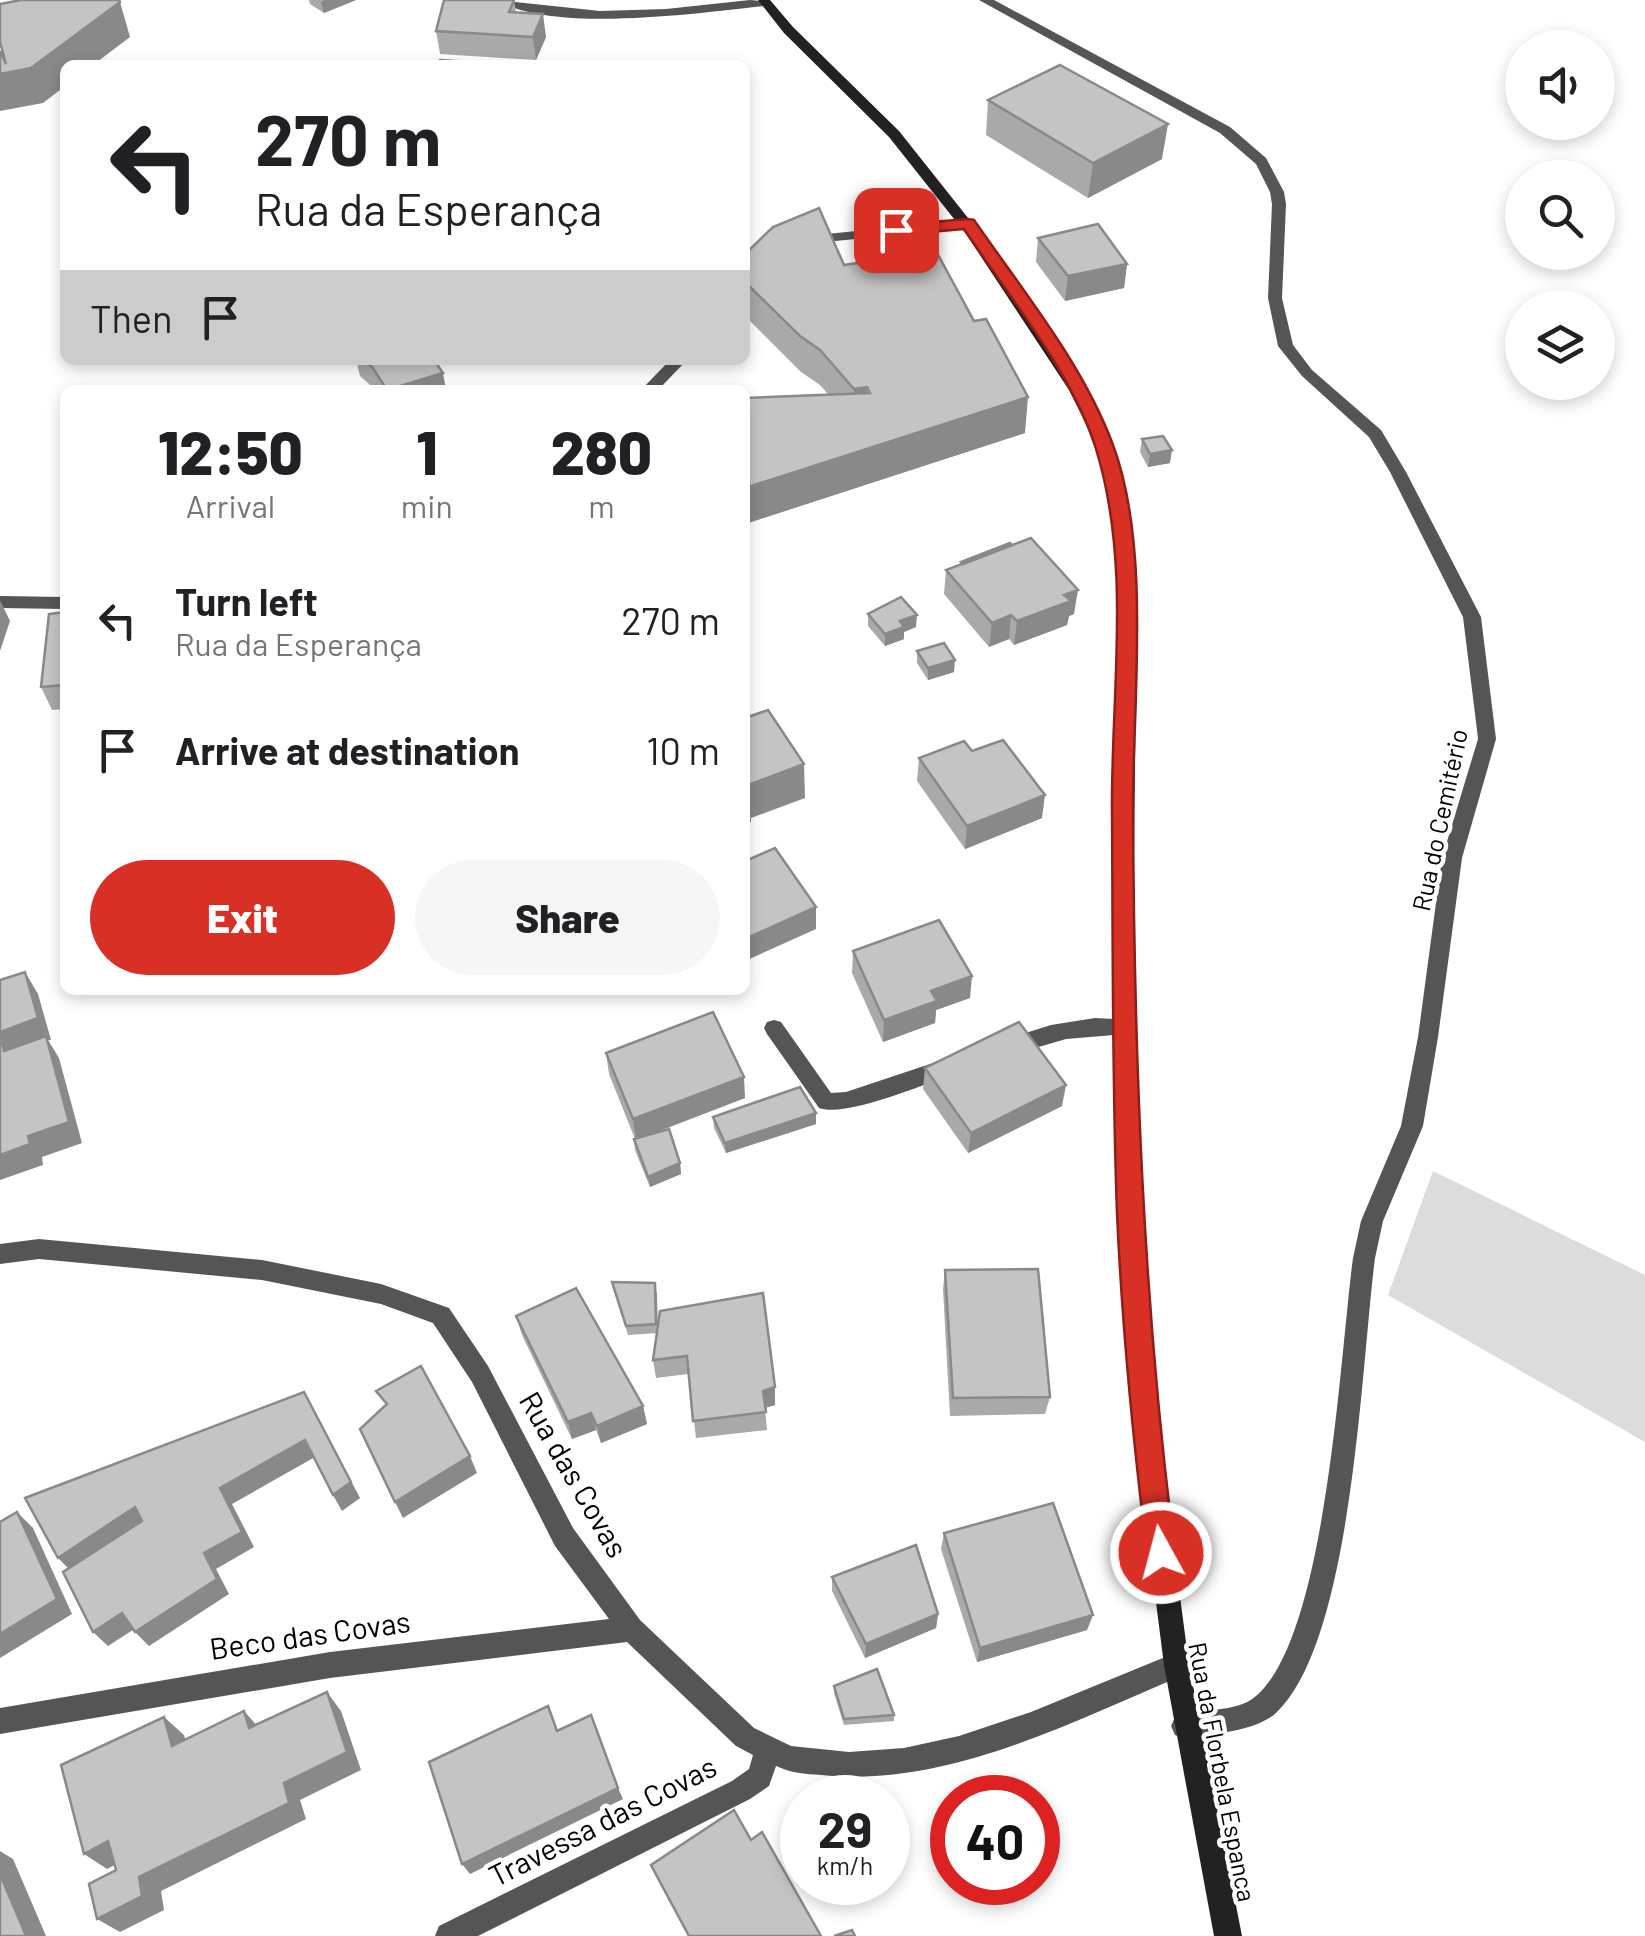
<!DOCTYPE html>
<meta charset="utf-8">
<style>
:root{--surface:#fff;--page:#f6f6f6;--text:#202124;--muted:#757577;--accent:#d93025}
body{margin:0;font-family:Barlow,sans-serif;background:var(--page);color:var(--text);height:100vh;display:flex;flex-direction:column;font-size:38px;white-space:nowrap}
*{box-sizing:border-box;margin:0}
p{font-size:32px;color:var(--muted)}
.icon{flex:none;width:55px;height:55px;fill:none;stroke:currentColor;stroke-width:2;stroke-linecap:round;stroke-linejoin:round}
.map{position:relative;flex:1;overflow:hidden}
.drawer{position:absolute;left:60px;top:385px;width:690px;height:610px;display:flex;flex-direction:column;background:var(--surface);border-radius:15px;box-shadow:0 5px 15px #0003}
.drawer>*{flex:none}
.top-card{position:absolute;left:60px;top:60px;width:690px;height:305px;border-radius:15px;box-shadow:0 5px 15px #0003;background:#fff;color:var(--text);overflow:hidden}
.tools{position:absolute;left:1505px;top:30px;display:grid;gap:20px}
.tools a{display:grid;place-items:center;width:110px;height:110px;border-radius:50%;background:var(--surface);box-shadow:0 5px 15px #0003;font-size:50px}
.speed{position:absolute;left:780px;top:1775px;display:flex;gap:20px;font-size:50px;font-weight:700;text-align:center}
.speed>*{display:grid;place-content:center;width:130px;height:130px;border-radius:50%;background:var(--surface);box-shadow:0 5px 15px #0003;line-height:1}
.speed small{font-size:25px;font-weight:400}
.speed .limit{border:15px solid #d22;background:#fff;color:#111}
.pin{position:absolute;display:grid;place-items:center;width:85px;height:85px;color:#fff;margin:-42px;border-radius:20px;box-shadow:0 5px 15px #0006}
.me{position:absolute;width:110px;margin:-55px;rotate:353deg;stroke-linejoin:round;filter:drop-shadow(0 0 8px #0008)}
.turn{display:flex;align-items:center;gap:35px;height:210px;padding:0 30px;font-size:45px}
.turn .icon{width:130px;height:130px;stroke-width:2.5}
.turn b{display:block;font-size:70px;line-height:85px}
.then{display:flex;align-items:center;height:95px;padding:0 30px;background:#0003;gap:20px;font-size:38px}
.eta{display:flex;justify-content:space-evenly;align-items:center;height:170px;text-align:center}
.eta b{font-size:60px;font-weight:800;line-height:70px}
.cta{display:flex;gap:20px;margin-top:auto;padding:20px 30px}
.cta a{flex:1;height:115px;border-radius:60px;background:var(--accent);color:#fff;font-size:40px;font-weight:800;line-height:115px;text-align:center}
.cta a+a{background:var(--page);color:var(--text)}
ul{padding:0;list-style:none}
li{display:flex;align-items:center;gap:30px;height:130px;padding:0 30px}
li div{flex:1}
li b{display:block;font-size:38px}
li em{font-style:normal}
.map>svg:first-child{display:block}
.green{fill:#dcdcdc}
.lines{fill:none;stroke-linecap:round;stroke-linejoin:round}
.street{fill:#555;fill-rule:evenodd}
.secondary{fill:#222;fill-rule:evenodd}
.wall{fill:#a9a9a9}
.shaded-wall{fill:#898989}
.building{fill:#c4c4c4;stroke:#898989;stroke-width:2.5}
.route{fill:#d93025;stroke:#8d1f18;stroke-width:2.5}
.labels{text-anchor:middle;stroke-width:9;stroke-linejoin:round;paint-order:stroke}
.street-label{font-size:25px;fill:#000;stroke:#fff}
.near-street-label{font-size:30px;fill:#000;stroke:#fff}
</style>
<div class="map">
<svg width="1645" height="1936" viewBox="0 0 1645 1936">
<rect width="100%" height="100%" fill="#fff"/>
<polygon class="green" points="1433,1171 1645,1275 1645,1442 1388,1295"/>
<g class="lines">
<g class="street">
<path d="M497 0 600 11 666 9 750 0 771 2 765 6C699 13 553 34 497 0Z"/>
<path d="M979 0H994L1230 127 1266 158 1284 192 1286 204 1282 298 1293 345 1312 370 1381 430 1406 472 1481 617 1496 739 1462 858 1438 1037 1423 1126 1383 1221 1375 1258C1361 1366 1353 1640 1276 1713 1264 1724 1243 1729 1227 1732 1211 1736 1190 1742 1175 1735L1171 1726 1175 1717C1199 1707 1236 1714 1256 1696 1327 1636 1340 1354 1353 1258L1361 1221 1401 1126 1418 1037 1442 858 1478 739 1476 722 1463 617 1390 472 1369 437 1302 376 1278 346 1268 298 1272 204 1270 192 1256 164 1220 133Z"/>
<polygon points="969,220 974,221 974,227 806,244 799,240 806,236"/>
<polygon points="670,360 687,360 658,390 641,390"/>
<polygon points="0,596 65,597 65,609 0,608"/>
<polygon points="1095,1018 1133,1020 1136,1026 1133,1032 1126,1034 1066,1039 1007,1056 1000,1053 997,1047 1000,1041 1051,1025"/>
<path d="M774 1020 781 1022 831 1093 846 1092 951 1057 958 1060 961 1066 958 1072C928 1083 846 1118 819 1108L767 1034 764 1028 767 1022Z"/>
<path d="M39 1239 262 1260 381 1284 449 1308 488 1366 573 1528 640 1620 754 1728 791 1746 849 1752 904 1748 959 1736 1031 1712 1175 1653 1184 1657 1188 1666 1184 1675C1070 1722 948 1788 821 1775 805 1774 791 1773 776 1766L769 1786 750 1799 478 1936H435L439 1926 732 1781 749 1769 753 1755 736 1746 627 1642 330 1678 0 1734V1708L330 1652 609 1619 555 1546 472 1382 433 1323 381 1304 262 1280 39 1259 0 1264V1244Z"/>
</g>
<polygon class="secondary" points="758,0 770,0 793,27 899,131 976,228 1085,390 1111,442 1124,482 1137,572 1133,954 1141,1207 1153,1391 1189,1665 1242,1936 1214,1936 1164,1665 1129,1391 1119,1207 1113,954 1120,572 1108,482 1095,442 1069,390 966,234 889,137 784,33"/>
</g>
<g class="wall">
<polygon points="309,0 356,0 324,13 310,4"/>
<polygon points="514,0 516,12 546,37 536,60 440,54 436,31"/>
<polygon points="988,100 1162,159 1088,198 986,135"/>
<polygon points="1038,238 1127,264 1124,288 1065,301 1036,262"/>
<polygon points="745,254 844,265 1025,433 745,524 745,398 828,394 820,385 801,372 745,316"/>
<polygon points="356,360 434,360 446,390 376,390 360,376"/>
<polygon points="1142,439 1170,463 1148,467 1140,452"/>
<polygon points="961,562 1074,614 1069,616 1067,625 1014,645 1009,639 989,647 944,594 946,570 961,564"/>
<polygon points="65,612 65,709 52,710 41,687"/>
<polygon points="868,614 916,627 904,632 904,639 885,646 868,626"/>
<polygon points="917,651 954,672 928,680 917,663"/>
<polygon points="919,758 1042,818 965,849 917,781"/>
<polygon points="853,951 970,998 936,1010 935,1023 883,1042 852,973"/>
<polygon points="606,1053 745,1098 648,1135 680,1163 681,1174 650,1187 635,1150 634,1139 635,1139 609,1074"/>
<polygon points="925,1068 1062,1106 968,1153 923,1089"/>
<polygon points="816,1113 816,1124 726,1153 714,1128 713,1117"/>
<polygon points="945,1270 1050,1397 1045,1414 950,1416 943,1289"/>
<polygon points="612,1282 657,1292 658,1328 775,1387 775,1405 765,1408 767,1430 696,1438 688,1374 656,1378 653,1360 657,1333 628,1335"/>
<polygon points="516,1316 643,1406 647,1424 601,1443 596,1430 572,1439 522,1335"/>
<polygon points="944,1533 1087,1630 977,1662 941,1549"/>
<polygon points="832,1577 938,1614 936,1628 865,1658 832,1591"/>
<polygon points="834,1686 894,1715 894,1721 844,1725 834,1693"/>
<polygon points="751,1840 821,1936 688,1936 655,1875 651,1865"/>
</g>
<g class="shaded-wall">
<polygon points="325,0 356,0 324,13 321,2"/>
<polygon points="120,2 130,37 93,65 65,65 65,86 43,103 0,111 0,74"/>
<polygon points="543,14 546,37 536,60 533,37"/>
<polygon points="1168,124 1162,159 1088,198 1093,163"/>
<polygon points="1127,264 1124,288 1065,301 1068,276"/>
<polygon points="443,373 446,390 388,390"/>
<polygon points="867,387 866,423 854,425 854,389"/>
<polygon points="1028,397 1025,433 745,524 745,488"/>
<polygon points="1172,450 1170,463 1148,467 1150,454"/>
<polygon points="1078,590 1074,614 1069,616 1067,625 1014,645 1017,621 1064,595"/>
<polygon points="0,600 10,621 0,651"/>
<polygon points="917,615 916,627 904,632 904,639 885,646 885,634 900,621"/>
<polygon points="1011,615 1009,639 989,647 992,623"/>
<polygon points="955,660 954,672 928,680 928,668"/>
<polygon points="804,764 805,798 751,818 751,822 745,824 745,789 748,785"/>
<polygon points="1045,795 1042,818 965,849 967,826"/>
<polygon points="816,907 816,929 745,961 745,939"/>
<polygon points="25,972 38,994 51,1040 48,1040 59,1058 82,1143 42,1157 43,1165 0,1180 0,1032"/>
<polygon points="972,976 970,998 936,1010 935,1023 883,1042 884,1020 931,991"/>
<polygon points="744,1077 745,1098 636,1140 633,1119"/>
<polygon points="1066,1085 1062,1106 968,1153 971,1133"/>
<polygon points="816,1113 816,1124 726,1153 725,1143"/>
<polygon points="680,1163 681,1174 650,1187 648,1177"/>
<polygon points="775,1387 775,1405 764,1408 763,1391"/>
<polygon points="643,1406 647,1424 601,1443 597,1426"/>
<polygon points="314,1410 360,1498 342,1511 333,1495"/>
<polygon points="591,1413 596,1430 572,1439 568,1422"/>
<polygon points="305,1440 315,1457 232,1504 254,1547 216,1569 229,1594 149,1646 135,1632 204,1553 220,1488"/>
<polygon points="470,1456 477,1473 403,1518 395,1502"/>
<polygon points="135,1507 149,1523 73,1573 58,1558"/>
<polygon points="17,1512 33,1528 72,1614 0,1658 0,1634"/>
<polygon points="122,1613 136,1628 108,1646 93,1632"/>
<polygon points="938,1614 936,1628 865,1658 866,1644"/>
<polygon points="1093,1615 1087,1630 977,1662 980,1648"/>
<polygon points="327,1692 341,1711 361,1770 300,1800 306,1819 161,1891 164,1910 120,1932 97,1919 139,1877 284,1783"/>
<polygon points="244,1711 261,1730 249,1728"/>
<polygon points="164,1717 184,1735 192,1764 172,1746"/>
<polygon points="618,1788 623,1799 470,1874 462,1864"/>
<polygon points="108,1841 130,1857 107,1869 84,1854"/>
<polygon points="0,1851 13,1859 46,1936 26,1936 0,1874"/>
</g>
<g class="building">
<polygon points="21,0 119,0 120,2 31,68 0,74 0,51 6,64 0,42 0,4"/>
<polygon points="444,0 514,0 509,12 543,14 533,37 436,31"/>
<polygon points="440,60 503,64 438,65"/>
<polygon points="1060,65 1168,124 1093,163 988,100"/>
<polygon points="819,208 844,265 936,251 974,321 986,319 1028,397 745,488 745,398 870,393 867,387 854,389 820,350 800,336 745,282 745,254 773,227"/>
<polygon points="1098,224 1127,264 1068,276 1038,238"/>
<polygon points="364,360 434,360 443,373 387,390 373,368"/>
<polygon points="1163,436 1172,450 1150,454 1142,439"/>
<polygon points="1031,538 1078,590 1064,595 1071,601 1017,621 1011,615 992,623 946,570"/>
<polygon points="1010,543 1012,545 963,564 961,562"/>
<polygon points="901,597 917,615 900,621 904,627 885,634 868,614"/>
<polygon points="65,612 65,685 41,687 49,614"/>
<polygon points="944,643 955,660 928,668 917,651"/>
<polygon points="768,710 804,764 748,785 750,788 745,789 745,718"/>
<polygon points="1003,740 1045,795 967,826 919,758 964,741 972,751"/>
<polygon points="775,848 816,907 745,939 745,861"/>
<polygon points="939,920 972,976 931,991 937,1001 884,1020 853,951"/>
<polygon points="25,972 38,1018 0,1032 4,1051 46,1036 69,1122 28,1136 30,1144 0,1155 0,980"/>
<polygon points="713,1012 744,1077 633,1119 606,1053"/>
<polygon points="1019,1022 1066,1085 971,1133 925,1068"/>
<polygon points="800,1087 816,1113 725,1143 713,1117"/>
<polygon points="669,1129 680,1163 648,1177 634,1139"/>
<polygon points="1038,1269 1050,1397 953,1398 945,1270"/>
<polygon points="612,1282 655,1283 656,1324 626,1326"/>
<polygon points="576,1288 643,1406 597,1426 591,1413 568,1422 516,1316"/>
<polygon points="763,1293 775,1387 763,1391 766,1412 693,1421 687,1356 653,1360 660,1311"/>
<polygon points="421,1366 470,1456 395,1502 360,1429 387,1404 376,1391"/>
<polygon points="304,1392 351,1482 333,1495 305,1440 220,1488 242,1532 204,1553 217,1579 135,1632 122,1613 93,1632 63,1572 142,1521 135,1507 58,1558 25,1498"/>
<polygon points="1053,1503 1093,1615 980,1648 944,1533"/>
<polygon points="17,1512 57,1599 0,1634 0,1522"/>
<polygon points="916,1545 938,1614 866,1644 832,1577"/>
<polygon points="877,1669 894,1715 844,1719 834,1686"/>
<polygon points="327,1692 347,1752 284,1783 289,1803 139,1877 142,1896 97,1919 89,1884 116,1870 108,1841 84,1854 61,1765 164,1717 172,1746 244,1711 249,1728"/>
<polygon points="548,1706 557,1731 591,1715 618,1788 462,1864 429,1762"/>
<polygon points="734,1810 751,1840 762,1832 821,1936 689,1936 651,1865"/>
<polygon points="0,1874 26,1936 0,1936"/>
<polygon points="852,1930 855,1936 834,1936"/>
</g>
<path class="route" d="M968 219 974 220C1023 291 1083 364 1113 445 1151 547 1133 697 1133 806 1134 1055 1143 1305 1175 1553L1171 1563 1161 1567 1151 1563 1147 1553C1133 1440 1122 1326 1117 1213 1112 1079 1113 945 1112 811 1111 691 1132 566 1096 449 1073 374 1008 295 964 229L896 235 888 230 896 225Z"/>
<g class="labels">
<g class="street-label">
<text transform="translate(1440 820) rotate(-78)" y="9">Rua do Cemitério</text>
<text transform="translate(1222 1772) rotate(79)" y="9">Rua da Florbela Espanca</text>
</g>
<g class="near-street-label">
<text transform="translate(573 1475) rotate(60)" y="10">Rua das Covas</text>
<text transform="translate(310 1636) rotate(-8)" y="10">Beco das Covas</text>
<text transform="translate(603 1822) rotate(-27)" y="10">Travessa das Covas</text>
</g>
</g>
</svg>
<div class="tools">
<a><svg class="icon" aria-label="sound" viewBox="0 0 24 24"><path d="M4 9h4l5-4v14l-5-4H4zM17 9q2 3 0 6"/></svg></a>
<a><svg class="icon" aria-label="search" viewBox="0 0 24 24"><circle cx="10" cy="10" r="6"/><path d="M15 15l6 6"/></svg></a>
<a><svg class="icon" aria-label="layers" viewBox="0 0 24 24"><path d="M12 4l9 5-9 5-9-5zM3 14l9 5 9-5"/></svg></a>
</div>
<div class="speed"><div>29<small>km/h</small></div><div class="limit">40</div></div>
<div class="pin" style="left:896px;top:230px;background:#d93025"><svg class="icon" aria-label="arrive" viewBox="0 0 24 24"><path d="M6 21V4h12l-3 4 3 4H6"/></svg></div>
<svg class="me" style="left:1161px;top:1553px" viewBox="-20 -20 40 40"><circle r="17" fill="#d93025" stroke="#fff" stroke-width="3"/><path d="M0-11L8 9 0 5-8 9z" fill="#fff"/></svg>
<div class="top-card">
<div class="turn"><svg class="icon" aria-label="left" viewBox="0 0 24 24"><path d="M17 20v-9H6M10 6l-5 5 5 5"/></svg><div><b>270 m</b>Rua da Esperança</div></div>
<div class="then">Then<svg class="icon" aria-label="arrive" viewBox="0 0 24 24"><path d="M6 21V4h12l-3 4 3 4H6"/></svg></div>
</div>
<section class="drawer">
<div class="eta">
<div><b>12:50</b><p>Arrival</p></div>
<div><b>1</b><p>min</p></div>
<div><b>280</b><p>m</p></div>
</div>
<ul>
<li><svg class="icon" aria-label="left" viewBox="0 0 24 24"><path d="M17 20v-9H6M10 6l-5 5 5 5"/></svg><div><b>Turn left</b><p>Rua da Esperança</p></div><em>270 m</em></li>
<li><svg class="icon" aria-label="arrive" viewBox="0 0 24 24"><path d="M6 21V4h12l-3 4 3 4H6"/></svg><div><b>Arrive at destination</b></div><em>10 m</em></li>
</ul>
<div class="cta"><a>Exit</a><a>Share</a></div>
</section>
</div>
